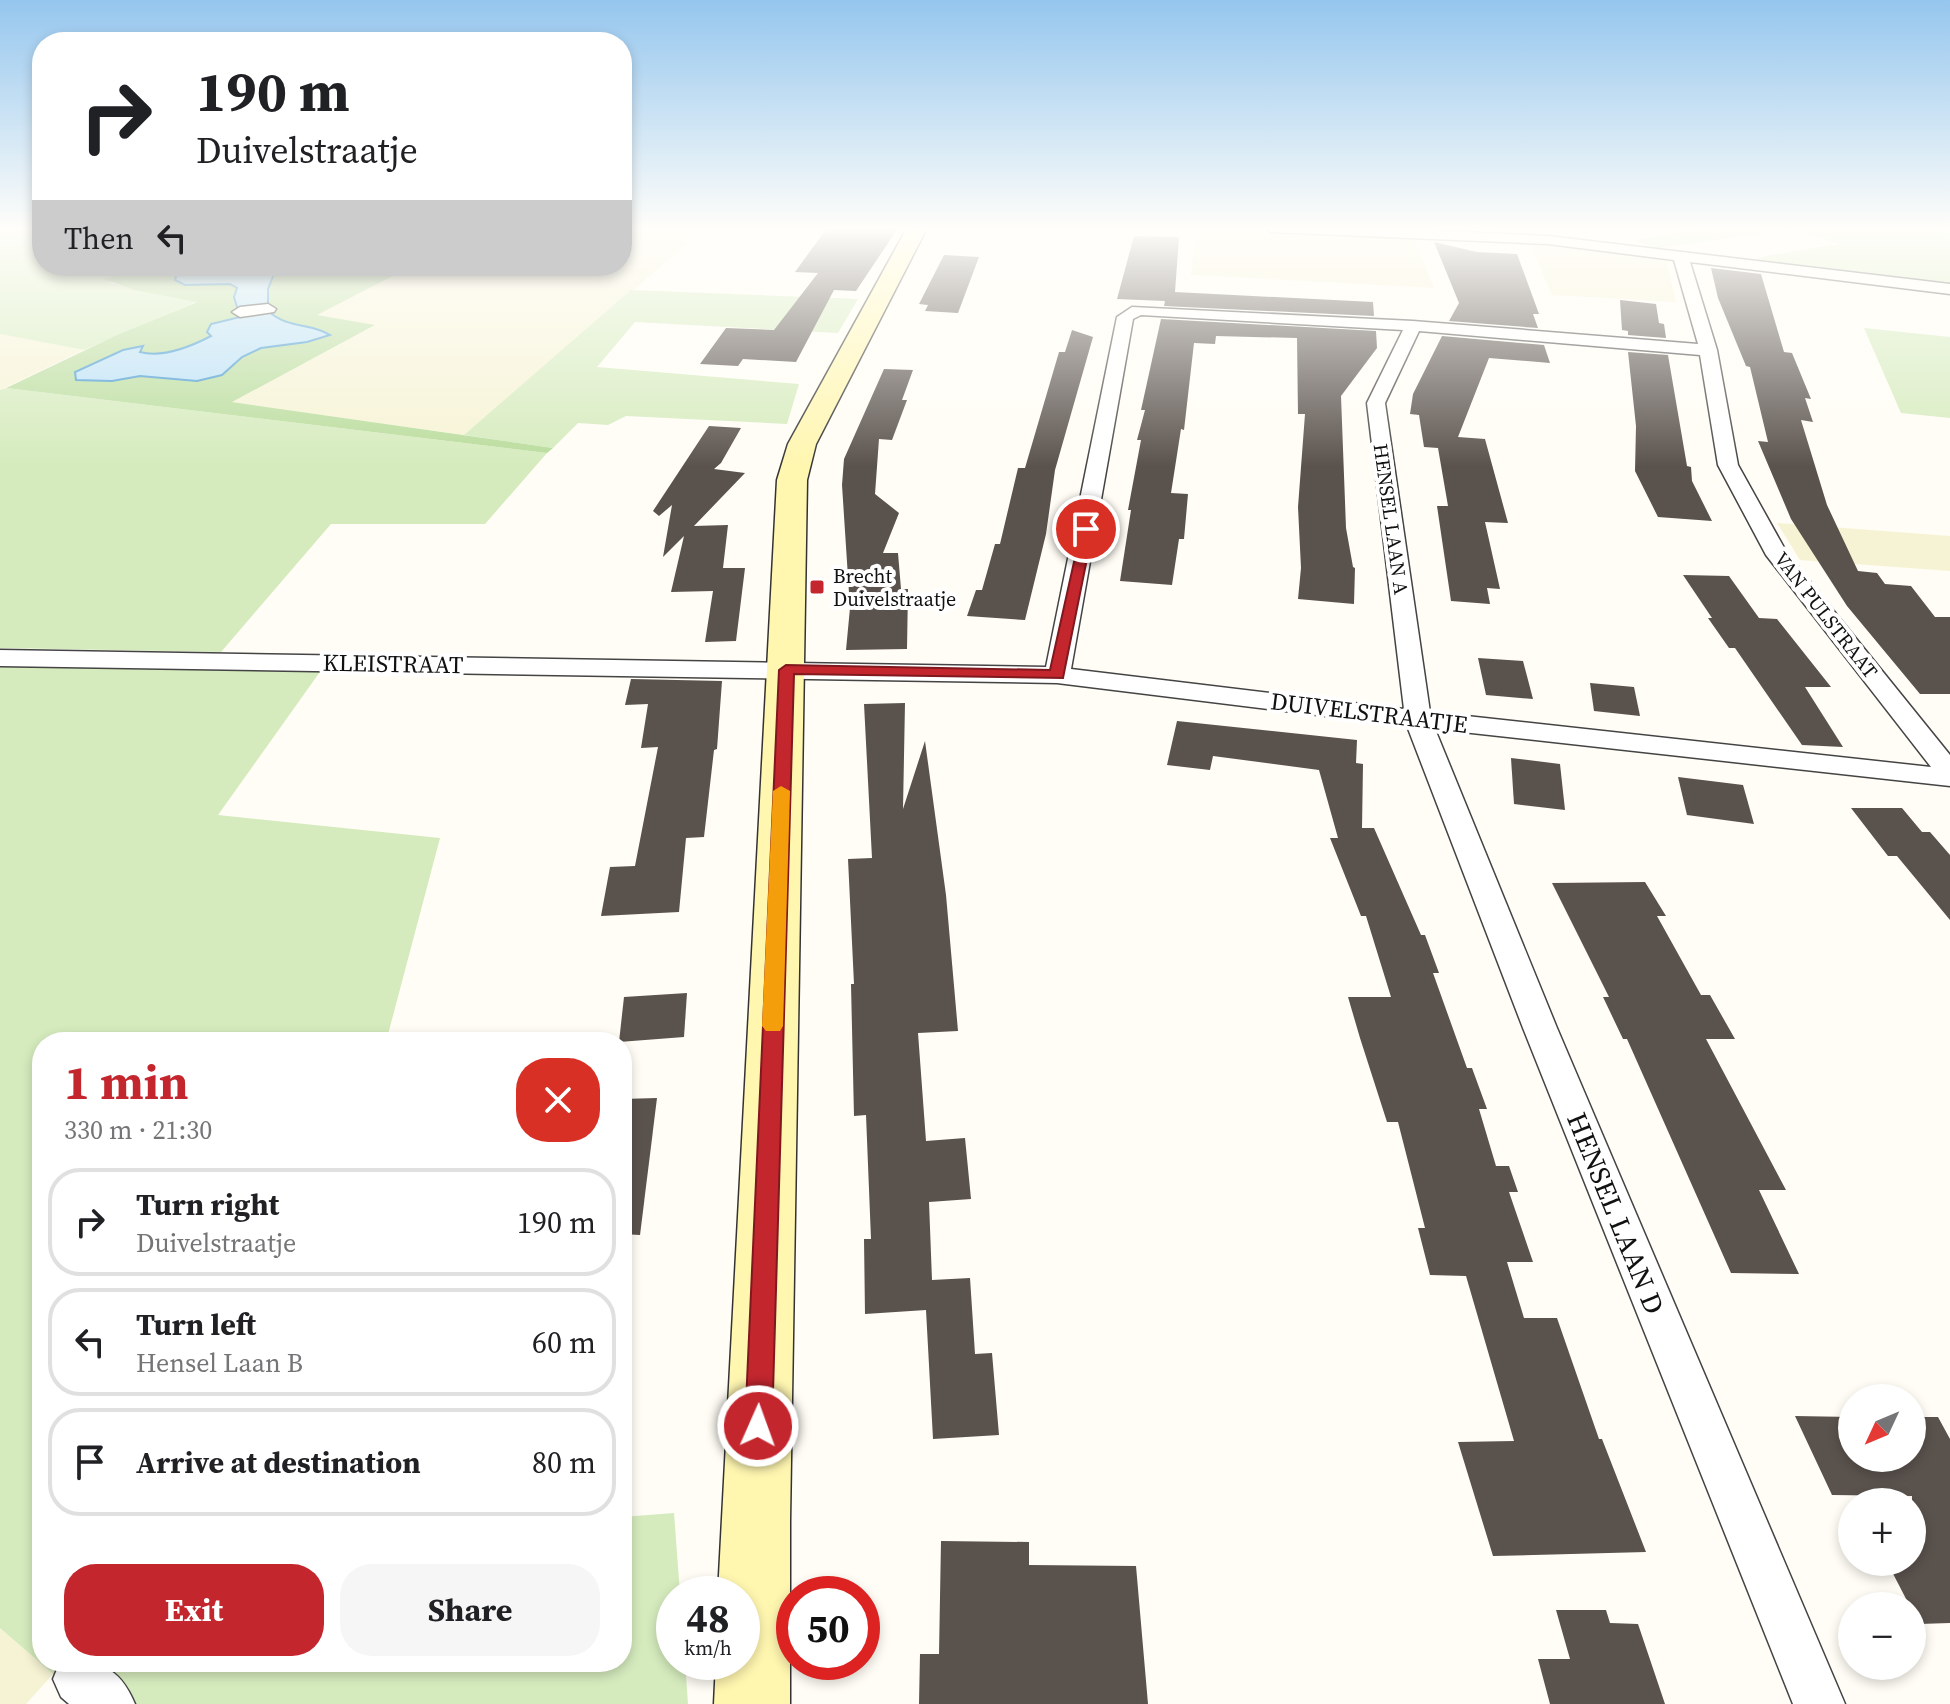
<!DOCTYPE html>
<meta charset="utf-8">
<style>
:root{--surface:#fff;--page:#f6f6f6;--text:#202124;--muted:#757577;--line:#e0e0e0;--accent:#c4262e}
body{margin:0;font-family:"Source Serif 4",serif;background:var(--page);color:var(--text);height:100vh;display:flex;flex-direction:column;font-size:30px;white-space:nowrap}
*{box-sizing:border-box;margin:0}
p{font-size:26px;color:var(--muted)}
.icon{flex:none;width:44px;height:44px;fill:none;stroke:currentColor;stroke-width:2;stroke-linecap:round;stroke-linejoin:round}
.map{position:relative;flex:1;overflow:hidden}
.panel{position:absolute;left:32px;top:1032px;width:600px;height:640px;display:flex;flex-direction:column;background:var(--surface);border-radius:32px;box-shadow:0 4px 12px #0003}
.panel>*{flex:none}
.banner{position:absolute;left:32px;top:32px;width:600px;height:244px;border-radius:32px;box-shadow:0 4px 12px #0003;background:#fff;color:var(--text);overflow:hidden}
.needle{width:52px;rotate:226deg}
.buttons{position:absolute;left:1838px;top:1384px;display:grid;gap:16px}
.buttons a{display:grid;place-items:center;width:88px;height:88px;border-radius:50%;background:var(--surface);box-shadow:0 4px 12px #0003;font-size:40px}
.speed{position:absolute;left:656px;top:1576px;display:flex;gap:16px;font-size:40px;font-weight:700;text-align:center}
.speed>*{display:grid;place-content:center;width:104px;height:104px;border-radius:50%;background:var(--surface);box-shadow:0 4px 12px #0003;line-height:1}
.speed small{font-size:20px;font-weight:400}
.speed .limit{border:12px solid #d22;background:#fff;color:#111}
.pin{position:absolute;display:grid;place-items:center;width:68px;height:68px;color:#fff;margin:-34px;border:4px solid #fff;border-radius:50%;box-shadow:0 2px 8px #0007}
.me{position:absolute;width:88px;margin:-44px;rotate:2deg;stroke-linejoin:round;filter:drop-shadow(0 0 6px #0008)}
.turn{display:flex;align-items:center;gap:28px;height:168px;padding:0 32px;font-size:36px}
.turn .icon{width:104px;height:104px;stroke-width:2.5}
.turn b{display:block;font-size:56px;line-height:68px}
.then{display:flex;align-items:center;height:76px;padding:0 32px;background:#0003;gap:16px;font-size:30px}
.round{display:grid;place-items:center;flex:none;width:84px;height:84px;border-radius:32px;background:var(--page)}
.head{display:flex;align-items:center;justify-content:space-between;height:136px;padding:0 32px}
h1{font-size:48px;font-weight:700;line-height:60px;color:var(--accent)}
.button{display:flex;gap:16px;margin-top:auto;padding:16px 32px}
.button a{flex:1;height:92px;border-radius:32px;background:var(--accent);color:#fff;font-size:32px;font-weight:700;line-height:92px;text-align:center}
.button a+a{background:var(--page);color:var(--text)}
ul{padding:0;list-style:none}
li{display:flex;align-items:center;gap:24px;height:108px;margin:0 16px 12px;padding:0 16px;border:4px solid var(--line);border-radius:32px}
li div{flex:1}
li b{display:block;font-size:30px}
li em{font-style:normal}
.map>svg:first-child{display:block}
.farmland{fill:#f6f3d4}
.green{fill:#d5ebbd}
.forest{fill:#b9dc9c}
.water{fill:#b9e0f7;stroke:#3f96cf;stroke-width:2}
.building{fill:#5a524d}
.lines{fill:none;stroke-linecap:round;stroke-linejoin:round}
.street-casing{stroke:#444;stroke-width:3}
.secondary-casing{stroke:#333;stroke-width:3}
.street{fill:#fff;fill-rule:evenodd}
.secondary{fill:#fff6b0;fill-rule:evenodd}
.route{fill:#c4262e;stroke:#7f191e;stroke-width:2}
.slow{fill:#f59e0b}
.poi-dot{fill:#c4262e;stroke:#fff;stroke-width:3}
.labels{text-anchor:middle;stroke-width:8;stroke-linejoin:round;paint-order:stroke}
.far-street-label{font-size:20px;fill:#111;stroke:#fff}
.far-poi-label{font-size:20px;fill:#111;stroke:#fff;text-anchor:start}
.street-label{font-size:24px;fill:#111;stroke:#fff}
.near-street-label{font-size:28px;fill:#111;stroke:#fff}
</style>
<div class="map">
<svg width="1950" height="1704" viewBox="0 0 1950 1704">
<rect width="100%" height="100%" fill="#fffdf5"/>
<g class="farmland">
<polygon points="622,228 706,228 464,435 231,402 374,326 316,315 412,266 622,266"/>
<polygon points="1196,228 1414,237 1434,288 1191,275"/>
<polygon points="1529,242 1666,258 1676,302 1552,295"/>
<polygon points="0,334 84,350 0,390"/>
<polygon points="1777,523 1950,536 1950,571 1800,560"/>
<polygon points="0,1628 53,1674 26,1704 0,1704"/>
</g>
<g class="green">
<polygon points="0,228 42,228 42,266 152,266 131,270 110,283 198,301 84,350 0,334"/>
<polygon points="1706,228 1950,228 1950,285 1754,261 1765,256 1841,244 1793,229 1658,248 1633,240"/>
<polygon points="631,290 858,299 838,333 635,322 597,367 799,384 787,424 626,416 608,425 578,423 553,448 464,435"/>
<polygon points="1864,328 1950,337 1950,418 1901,413"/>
<polygon points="6,388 547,453 485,524 331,524 221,652 0,648 0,390"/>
<polygon points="0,665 322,669 218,815 440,838 386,1042 42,1042 42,1662 622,1662 622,1517 674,1513 680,1594 674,1594 674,1662 685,1662 688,1704 103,1704 53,1674 0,1628"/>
</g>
<polygon class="forest" points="152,266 412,266 317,315 375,325 232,402 553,448 547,453 6,388 115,336 197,302 134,290 104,279"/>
<path class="water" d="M188 266H272L274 274 268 289V311C290 330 310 322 330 335L307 342 261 348 242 357 222 375 197 381 140 376 112 381 76 380 75 372 123 350 143 346 140 352C163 358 190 347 211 336L207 332 211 324 240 317 234 297 237 288 230 284 185 285 175 280 177 272Z"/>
<g class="building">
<polygon points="827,228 898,228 856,291 834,290 796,362 743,359 738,366 700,364 726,328 774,330 818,273 795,272"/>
<polygon points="1134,236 1179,237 1175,292 1373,302 1374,316 1164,306 1165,301 1117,299"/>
<polygon points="1434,242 1477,252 1517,254 1539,314 1533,314 1538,328 1449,321 1459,303"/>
<polygon points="944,255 979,257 958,313 925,311 928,305 919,304"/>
<polygon points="1711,268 1761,274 1784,352 1792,353 1811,399 1805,398 1813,422 1801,420 1827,505 1858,571 1877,573 1885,584 1911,586 1935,617 1950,617 1950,694 1920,694 1847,606 1791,519 1758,441 1768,442 1750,367 1746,366 1718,298"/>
<polygon points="1620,300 1656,304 1659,323 1664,324 1666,338 1628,335 1628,331 1622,330"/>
<polygon points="1161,319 1376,331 1377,348 1341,396 1346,528 1353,567 1355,568 1354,604 1298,599 1301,568 1298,507 1305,414 1298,414 1297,338 1216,336 1215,344 1194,343 1184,430 1181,429 1171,493 1188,494 1184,539 1179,539 1172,585 1120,581 1131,510 1128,510 1141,440 1137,440 1145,410 1141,410"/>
<polygon points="1072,330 1093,337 1055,470 1046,534 1025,620 967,616 976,590 982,590 995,544 1000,544 1018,468 1025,468 1059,352 1065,352"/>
<polygon points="1442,336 1544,345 1550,363 1489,358 1458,437 1485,439 1508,523 1485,522 1500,589 1487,588 1490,604 1451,601 1437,506 1448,506 1438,448 1424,447 1419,415 1410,414 1413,394"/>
<polygon points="1628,352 1668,355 1687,466 1691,467 1692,481 1712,521 1658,517 1635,471 1636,426"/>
<polygon points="884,369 913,370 902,400 907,400 892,440 879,439 875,494 899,513 883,553 898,553 901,589 908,589 907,649 846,650 850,608 842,485 844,459"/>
<polygon points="709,426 741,428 721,463 714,469 745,473 694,526 728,525 723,568 745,568 736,641 705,642 713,591 671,592 684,536 663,557 672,505 659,516 653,511"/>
<polygon points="1683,575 1729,576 1759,618 1777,619 1831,687 1805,687 1843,747 1802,745 1735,648 1729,648 1708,618 1712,618"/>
<polygon points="1478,658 1523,661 1533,699 1486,695"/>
<polygon points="631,679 722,681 717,749 714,750 704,837 686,838 679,912 601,916 610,867 635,866 658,747 641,748 648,704 625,705"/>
<polygon points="1590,683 1634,687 1640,716 1594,711"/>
<polygon points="905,703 903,809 925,741 946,895 958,1031 918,1033 926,1141 965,1138 971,1199 929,1202 932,1280 970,1278 975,1354 992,1353 999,1435 933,1439 926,1310 865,1314 864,1239 871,1239 866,1115 854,1116 851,984 854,984 848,859 872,858 864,704"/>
<polygon points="1177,721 1357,740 1356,763 1363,764 1362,828 1374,828 1421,935 1425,935 1439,973 1433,973 1467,1068 1472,1068 1487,1109 1479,1109 1496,1166 1509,1166 1518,1192 1509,1192 1533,1262 1507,1262 1524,1318 1557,1318 1599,1439 1602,1439 1646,1552 1493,1556 1458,1442 1514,1441 1466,1276 1430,1275 1418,1228 1425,1228 1398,1122 1387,1122 1360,1038 1348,997 1391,997 1366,916 1361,916 1330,838 1338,838 1319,770 1213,756 1210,770 1167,765"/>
<polygon points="1511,758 1560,764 1565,810 1514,804"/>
<polygon points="1678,777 1743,785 1754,824 1687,815"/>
<polygon points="1851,808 1902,808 1922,832 1930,832 1950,855 1950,920 1897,856 1888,856"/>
<polygon points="1645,882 1666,916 1657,916 1701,995 1710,995 1735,1039 1706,1039 1786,1190 1759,1190 1799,1274 1731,1273 1627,1039 1623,1039 1603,997 1609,997 1552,883"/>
<polygon points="687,993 684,1037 619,1042 624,997"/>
<polygon points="657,1098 640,1235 622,1234 622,1099"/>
<polygon points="1795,1416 1852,1417 1852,1458 1912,1458 1912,1417 1938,1417 1950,1439 1950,1623 1919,1624 1887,1562 1912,1562 1912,1496 1832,1495"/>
<polygon points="941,1541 1029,1542 1029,1565 1136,1566 1148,1704 919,1704 920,1654 939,1654"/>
<polygon points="1556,1610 1606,1610 1610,1623 1638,1624 1665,1704 1550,1704 1538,1659 1570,1659"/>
</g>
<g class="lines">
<defs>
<g id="street">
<path d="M1264 228H1377L1548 236 1950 284V294L1690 262 1717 350 1738 465 1787 553 1950 755V786L1435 729 1557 1028 1845 1704H1793L1523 1028 1407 726 1057 683 0 666V650L1046 667 1117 317 1132 307 1413 321 1698 344 1674 260 1548 244 1271 232ZM1141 315 1403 330 1367 403 1404 709 1071 669 1133 319ZM1419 331 1700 355 1718 465 1766 555 1931 767 1430 712 1385 403Z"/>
<polygon points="268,304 276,309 274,312 240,317 232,312 240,307"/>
<path d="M60 1662C99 1662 118 1664 135 1704H69L61 1697 53 1679Z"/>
</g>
<polygon id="secondary" points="907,228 927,228 816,444 807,480 790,1521 790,1704 714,1704 716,1662 742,1662 742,1594 718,1594 777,480 788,444"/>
</defs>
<use href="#street" class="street-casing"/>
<use href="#secondary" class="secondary-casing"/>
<use href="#street" class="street"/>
<use href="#secondary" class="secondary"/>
</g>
<linearGradient id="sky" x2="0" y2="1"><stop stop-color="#95c6ee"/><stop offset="0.49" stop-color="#fffefa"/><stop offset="1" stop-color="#fffefa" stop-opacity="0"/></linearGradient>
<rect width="1950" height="467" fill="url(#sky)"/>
<polygon class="route" points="1082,526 1093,529 1063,678 794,674 772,1426 768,1435 758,1438 749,1435 745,1426 779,670 786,665 1050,670"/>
<polygon class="slow" points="781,786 790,791 783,1026 780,1031 766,1031 762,1026 773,791"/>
<rect class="poi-dot" x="809" y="579" width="16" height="16" rx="4"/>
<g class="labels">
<g class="far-street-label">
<text transform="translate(1391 519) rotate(82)" y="7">HENSEL LAAN A</text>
<text transform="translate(1826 615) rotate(52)" y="7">VAN PULSTRAAT</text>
</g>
<g class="far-poi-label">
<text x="833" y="583">Brecht<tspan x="833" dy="23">Duivelstraatje</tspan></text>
</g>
<g class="street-label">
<text transform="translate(393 664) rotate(1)" y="8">KLEISTRAAT</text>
<text transform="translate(1369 713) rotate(7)" y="8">DUIVELSTRAATJE</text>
</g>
<g class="near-street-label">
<text transform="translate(1616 1213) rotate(68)" y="10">HENSEL LAAN D</text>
</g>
</g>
</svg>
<div class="buttons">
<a><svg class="needle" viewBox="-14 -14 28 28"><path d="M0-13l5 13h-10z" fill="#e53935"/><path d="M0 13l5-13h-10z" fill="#757577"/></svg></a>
<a>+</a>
<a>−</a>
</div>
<div class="speed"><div>48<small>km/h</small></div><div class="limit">50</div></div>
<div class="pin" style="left:1086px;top:529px;background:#d93025"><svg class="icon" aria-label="arrive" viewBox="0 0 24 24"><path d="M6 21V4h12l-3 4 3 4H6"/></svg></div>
<svg class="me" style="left:758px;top:1426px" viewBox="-20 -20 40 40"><circle r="17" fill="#c4262e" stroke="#fff" stroke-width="3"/><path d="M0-11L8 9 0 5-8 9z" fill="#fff"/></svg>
<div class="banner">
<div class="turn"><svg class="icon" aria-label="right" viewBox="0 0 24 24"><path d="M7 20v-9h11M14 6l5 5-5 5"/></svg><div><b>190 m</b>Duivelstraatje</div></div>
<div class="then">Then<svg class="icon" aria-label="left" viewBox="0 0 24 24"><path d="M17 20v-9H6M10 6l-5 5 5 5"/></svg></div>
</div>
<section class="panel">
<div class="head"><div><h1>1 min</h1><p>330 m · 21:30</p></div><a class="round" style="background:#d93025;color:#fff"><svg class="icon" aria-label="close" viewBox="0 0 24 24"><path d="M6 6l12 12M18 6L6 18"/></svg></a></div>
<ul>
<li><svg class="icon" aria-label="right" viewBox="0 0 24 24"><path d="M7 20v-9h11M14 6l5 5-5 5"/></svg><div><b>Turn right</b><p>Duivelstraatje</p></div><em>190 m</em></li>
<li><svg class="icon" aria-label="left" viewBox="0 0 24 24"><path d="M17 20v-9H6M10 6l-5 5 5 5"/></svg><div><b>Turn left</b><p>Hensel Laan B</p></div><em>60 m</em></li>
<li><svg class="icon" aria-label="arrive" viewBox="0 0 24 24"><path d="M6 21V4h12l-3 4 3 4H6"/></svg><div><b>Arrive at destination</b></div><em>80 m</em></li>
</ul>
<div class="button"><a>Exit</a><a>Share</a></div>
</section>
</div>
